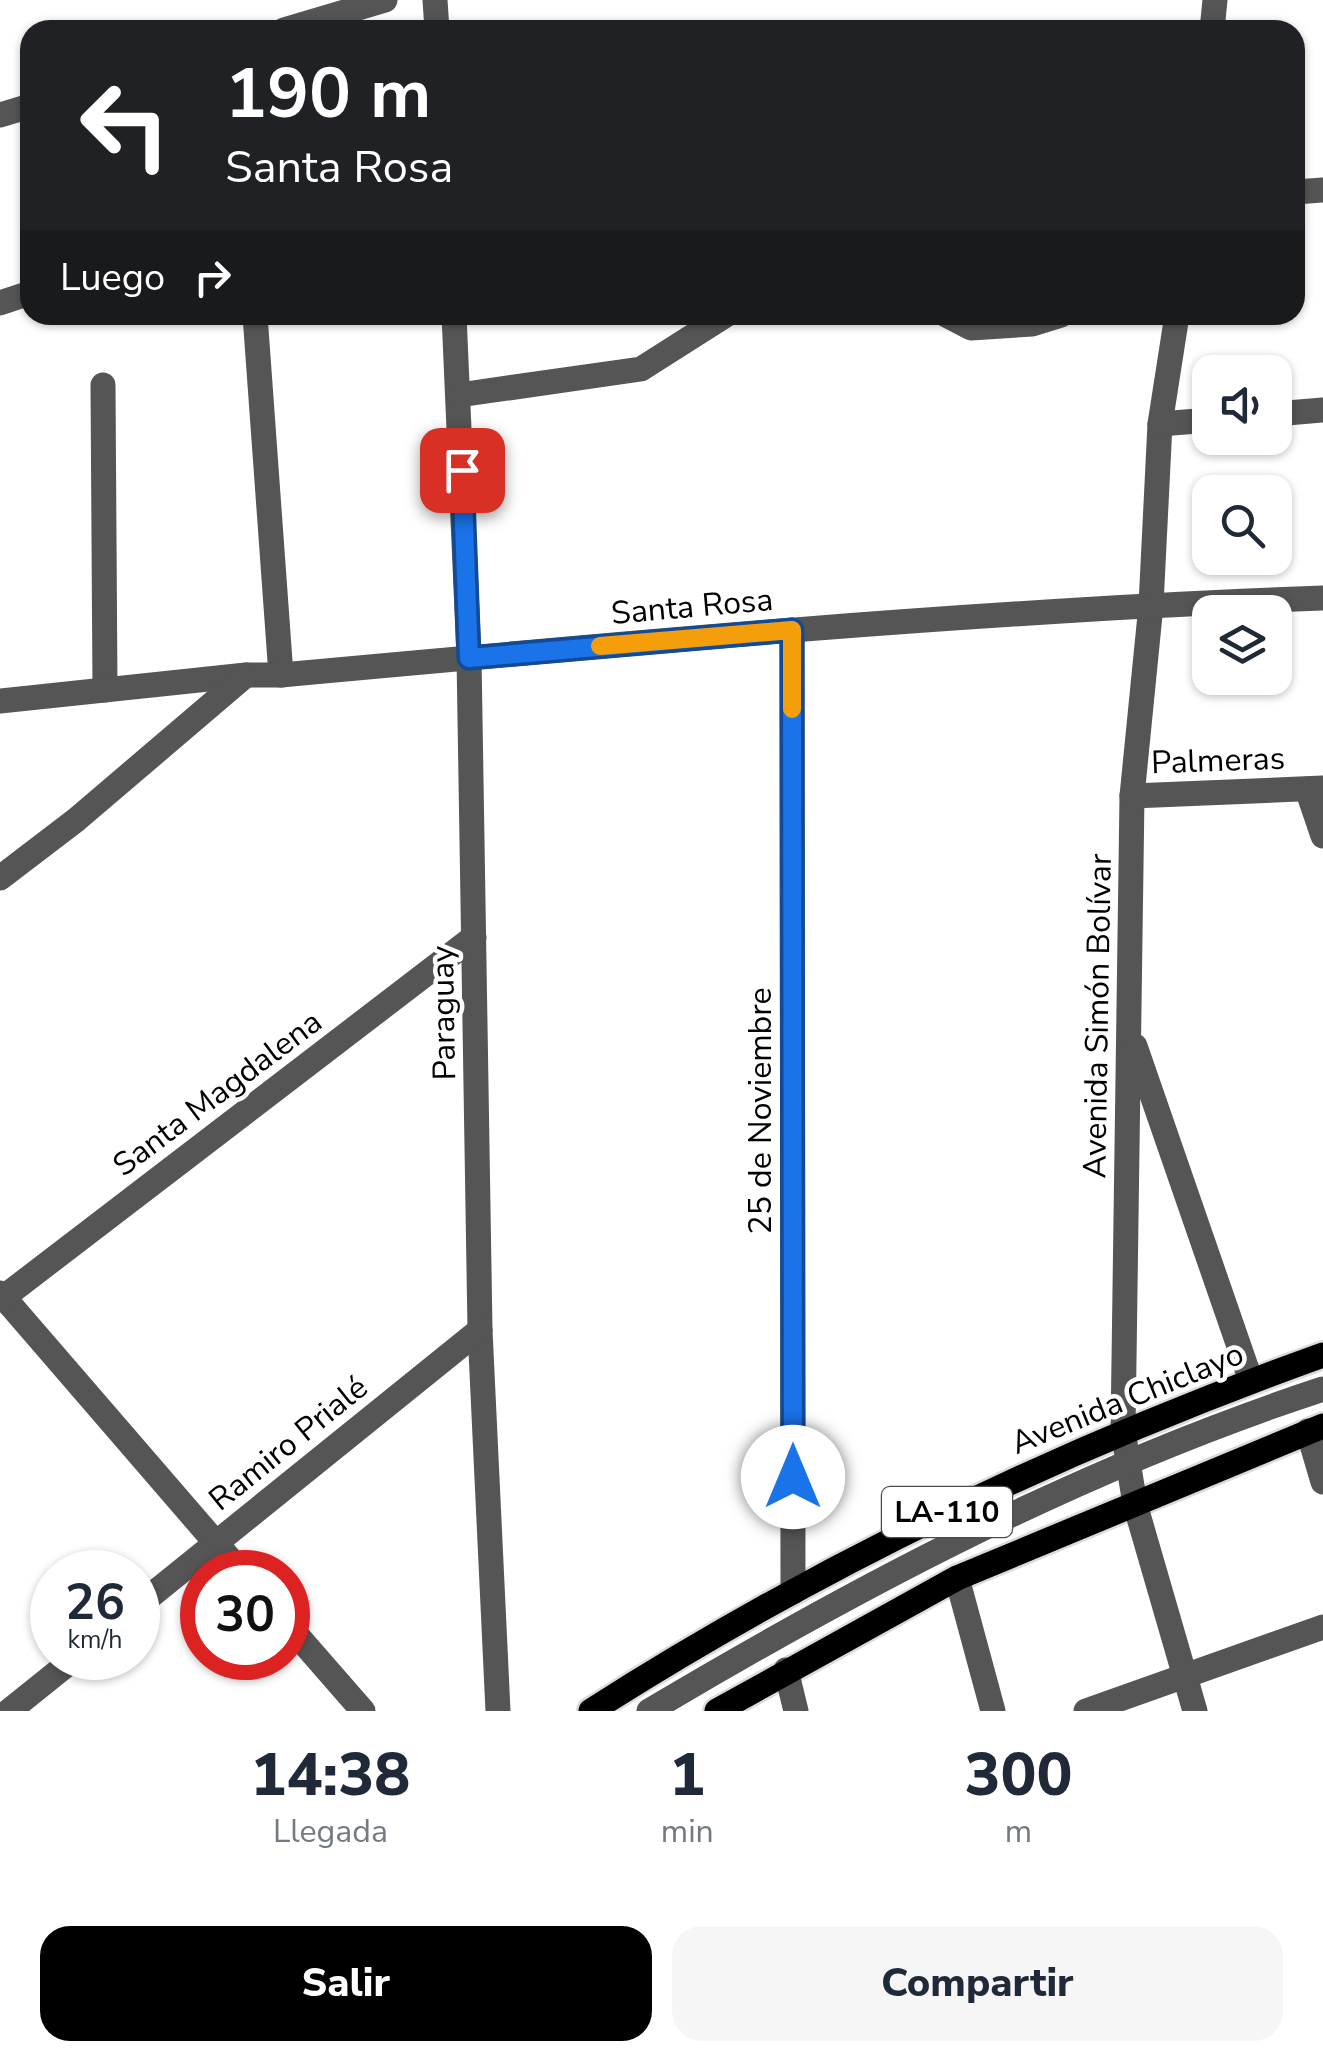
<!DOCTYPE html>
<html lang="es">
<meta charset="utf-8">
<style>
:root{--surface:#fff;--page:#f6f6f7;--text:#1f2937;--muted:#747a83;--accent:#000}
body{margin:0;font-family:"Nunito Sans",sans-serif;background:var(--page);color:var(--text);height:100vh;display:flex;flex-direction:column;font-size:38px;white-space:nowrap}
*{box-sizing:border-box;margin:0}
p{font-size:32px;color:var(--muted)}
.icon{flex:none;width:55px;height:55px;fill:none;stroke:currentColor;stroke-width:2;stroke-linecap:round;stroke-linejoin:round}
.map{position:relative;height:1711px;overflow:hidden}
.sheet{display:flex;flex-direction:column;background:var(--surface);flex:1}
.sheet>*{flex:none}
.banner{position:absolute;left:20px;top:20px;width:1285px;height:305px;border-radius:30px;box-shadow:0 2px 8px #0004;background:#202124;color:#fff;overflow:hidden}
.controls{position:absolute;left:1192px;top:355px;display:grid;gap:20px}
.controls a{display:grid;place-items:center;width:100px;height:100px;border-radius:20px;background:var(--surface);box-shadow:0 2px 8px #0004;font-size:50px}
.speed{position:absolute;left:30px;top:1550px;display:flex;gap:20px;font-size:50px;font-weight:700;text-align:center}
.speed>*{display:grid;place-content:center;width:130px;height:130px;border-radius:50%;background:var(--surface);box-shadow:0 2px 8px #0004;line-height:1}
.speed small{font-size:25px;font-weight:400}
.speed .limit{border:15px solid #d22;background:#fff;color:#111}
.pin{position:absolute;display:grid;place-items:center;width:85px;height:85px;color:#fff;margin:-42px;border-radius:20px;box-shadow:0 5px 15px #0006}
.me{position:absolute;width:110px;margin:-55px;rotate:0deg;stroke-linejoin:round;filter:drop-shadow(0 0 8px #0008)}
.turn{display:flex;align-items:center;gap:35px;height:210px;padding:0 40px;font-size:45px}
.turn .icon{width:130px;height:130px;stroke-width:2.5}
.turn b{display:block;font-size:70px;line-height:85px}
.then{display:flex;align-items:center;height:95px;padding:0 40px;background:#0003;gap:20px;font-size:38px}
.eta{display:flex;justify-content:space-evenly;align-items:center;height:170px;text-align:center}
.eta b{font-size:60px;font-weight:800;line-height:70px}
.primary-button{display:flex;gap:20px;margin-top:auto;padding:20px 40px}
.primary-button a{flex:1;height:115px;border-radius:30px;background:var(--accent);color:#fff;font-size:40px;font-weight:800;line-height:115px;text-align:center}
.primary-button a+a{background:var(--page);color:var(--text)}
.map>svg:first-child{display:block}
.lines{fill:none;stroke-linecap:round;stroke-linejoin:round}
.major-casing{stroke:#dbdbdb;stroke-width:30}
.minor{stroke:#555;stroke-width:25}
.major{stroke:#000;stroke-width:25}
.route-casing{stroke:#114b97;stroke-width:25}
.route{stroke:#1a73e8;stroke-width:18}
.slow{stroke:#f59e0b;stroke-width:18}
.labels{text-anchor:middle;stroke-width:9;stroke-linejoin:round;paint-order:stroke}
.shield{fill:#fff;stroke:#4c4c4c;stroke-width:2.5}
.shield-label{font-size:30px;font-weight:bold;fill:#000}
.street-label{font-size:32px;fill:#000;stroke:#fff}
</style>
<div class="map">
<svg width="1323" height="1711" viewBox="0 0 1323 1711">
<rect width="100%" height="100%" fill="#fff"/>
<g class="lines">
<defs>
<g id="major">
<path d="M591 1711C821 1564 1067 1447 1323 1355"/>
<polyline points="717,1711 957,1578 1323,1426"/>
</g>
</defs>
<use href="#major" class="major-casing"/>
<g class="minor">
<polyline points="435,0 437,30"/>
<polyline points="284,30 385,0"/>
<polyline points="1212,30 1215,0"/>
<polyline points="0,115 30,106"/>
<polyline points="1295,192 1323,190"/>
<polyline points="0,303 30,293"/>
<polyline points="255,315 281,675"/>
<polyline points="454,315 469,657 480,1330 498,1711"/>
<polyline points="946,315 971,328 1032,324 1061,315"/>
<polyline points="1177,315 1160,424 1151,605 1132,796 1123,1431 1135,1504 1195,1711"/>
<polyline points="103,385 105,690"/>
<polyline points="459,395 641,369 726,315"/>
<polyline points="1275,414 1323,410"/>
<polyline points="1160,424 1210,420"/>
<polyline points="792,630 793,1592"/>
<path d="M0 701 246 675H281C628 643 975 611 1323 598"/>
<polyline points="1307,789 1323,836"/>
<polyline points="1132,796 1323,788"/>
<polyline points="0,878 76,820 246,675"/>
<polyline points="1135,1046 1251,1381"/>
<polyline points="0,1293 241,1572"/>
<polyline points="0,1300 474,937"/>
<polyline points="1308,1431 1323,1482"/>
<polyline points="957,1578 993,1711"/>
<polyline points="138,1606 480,1330"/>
<polyline points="288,1625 363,1711"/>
<polyline points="786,1670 796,1711"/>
<polyline points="9,1711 75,1658"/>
<path d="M649 1711C864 1583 1085 1467 1323 1389"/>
<polyline points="1086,1711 1323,1627"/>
</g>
<use href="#major" class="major"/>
</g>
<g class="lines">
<defs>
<polyline id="route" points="462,470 469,658 792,630 793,1477"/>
</defs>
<use href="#route" class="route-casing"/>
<use href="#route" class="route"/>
<polyline class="slow" points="600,646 792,630 792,709"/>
</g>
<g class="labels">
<rect class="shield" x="882" y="1487" width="130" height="50" rx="8"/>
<g class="shield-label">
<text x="947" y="1522">LA-110</text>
</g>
<g class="street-label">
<text transform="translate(692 606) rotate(-5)" y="11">Santa Rosa</text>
<text transform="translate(1218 760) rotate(-2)" y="11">Palmeras</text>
<text transform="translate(443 1013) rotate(-91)" y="11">Paraguay</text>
<text transform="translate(1097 1016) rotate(-89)" y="11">Avenida Simón Bolívar</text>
<text transform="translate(217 1093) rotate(-37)" y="11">Santa Magdalena</text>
<text transform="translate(760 1111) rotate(-90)" y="11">25 de Noviembre</text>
<text transform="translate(1127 1398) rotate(-22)" y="11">Avenida Chiclayo</text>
<text transform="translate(288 1443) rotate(-39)" y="11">Ramiro Prialé</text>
</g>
</g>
</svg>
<div class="controls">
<a><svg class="icon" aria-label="sound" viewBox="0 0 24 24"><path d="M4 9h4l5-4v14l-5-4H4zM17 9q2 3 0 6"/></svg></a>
<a><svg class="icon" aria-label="search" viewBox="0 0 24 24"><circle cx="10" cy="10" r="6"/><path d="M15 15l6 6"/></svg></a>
<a><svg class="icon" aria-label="layers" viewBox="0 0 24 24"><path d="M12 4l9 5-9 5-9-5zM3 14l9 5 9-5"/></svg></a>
</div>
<div class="speed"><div>26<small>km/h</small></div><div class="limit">30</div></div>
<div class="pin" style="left:462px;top:470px;background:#d93025"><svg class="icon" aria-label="arrive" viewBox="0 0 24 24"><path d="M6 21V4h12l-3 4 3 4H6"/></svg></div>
<svg class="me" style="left:793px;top:1477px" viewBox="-20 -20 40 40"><circle r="19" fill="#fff"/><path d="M0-13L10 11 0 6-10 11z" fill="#1a73e8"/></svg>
<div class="banner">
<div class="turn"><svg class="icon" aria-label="left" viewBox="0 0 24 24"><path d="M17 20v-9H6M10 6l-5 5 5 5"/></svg><div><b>190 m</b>Santa Rosa</div></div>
<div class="then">Luego<svg class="icon" aria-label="right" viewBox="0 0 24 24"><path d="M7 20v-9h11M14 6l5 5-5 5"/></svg></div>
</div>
</div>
<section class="sheet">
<div class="eta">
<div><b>14:38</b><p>Llegada</p></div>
<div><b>1</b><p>min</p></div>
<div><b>300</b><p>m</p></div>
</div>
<div class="primary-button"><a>Salir</a><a>Compartir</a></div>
</section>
